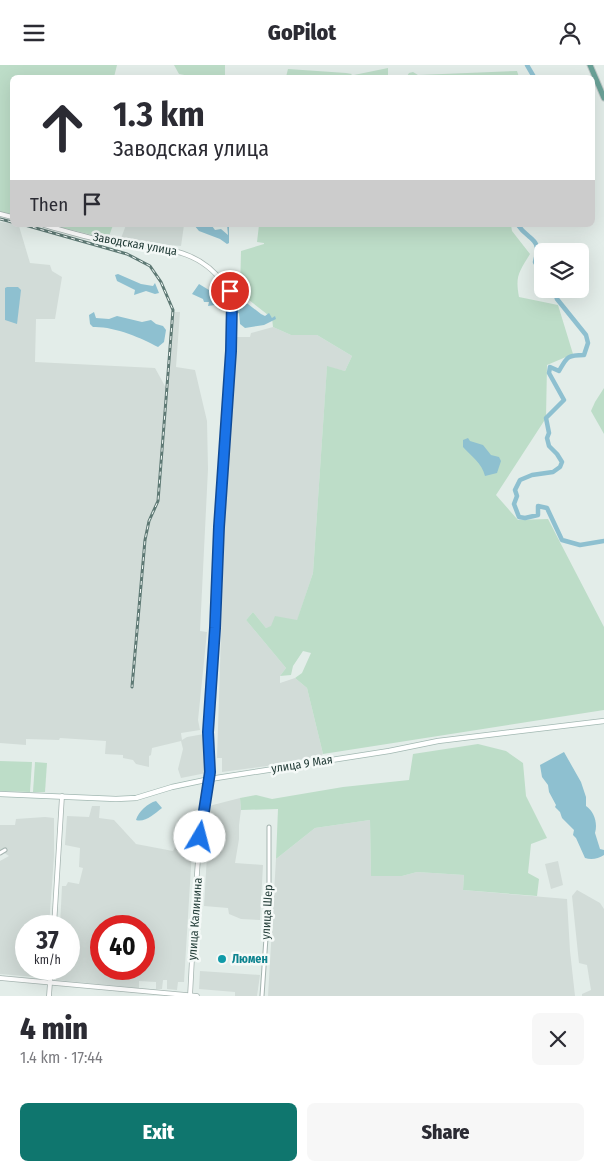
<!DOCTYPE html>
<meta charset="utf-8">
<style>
:root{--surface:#fff;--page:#f7f7f7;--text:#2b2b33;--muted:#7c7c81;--accent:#0f766e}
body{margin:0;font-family:"Fira Sans Condensed",sans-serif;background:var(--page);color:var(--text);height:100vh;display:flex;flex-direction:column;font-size:19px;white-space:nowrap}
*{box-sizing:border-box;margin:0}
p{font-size:16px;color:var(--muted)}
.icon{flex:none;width:28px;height:28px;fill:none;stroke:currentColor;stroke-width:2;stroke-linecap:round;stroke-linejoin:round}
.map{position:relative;height:931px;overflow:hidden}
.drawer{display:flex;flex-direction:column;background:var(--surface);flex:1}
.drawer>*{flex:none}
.hud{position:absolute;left:10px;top:10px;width:585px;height:152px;border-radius:8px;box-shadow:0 5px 20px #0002;background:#fff;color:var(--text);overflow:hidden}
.tools{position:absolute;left:534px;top:178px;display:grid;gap:10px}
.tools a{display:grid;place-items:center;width:55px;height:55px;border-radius:8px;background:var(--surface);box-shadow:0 5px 20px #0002;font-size:25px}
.speed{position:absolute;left:15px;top:850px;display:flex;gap:10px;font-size:25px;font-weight:700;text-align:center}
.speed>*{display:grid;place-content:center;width:65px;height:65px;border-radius:50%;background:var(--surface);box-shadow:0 5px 20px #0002;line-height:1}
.speed small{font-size:12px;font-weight:400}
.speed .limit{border:8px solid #d22;background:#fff;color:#111}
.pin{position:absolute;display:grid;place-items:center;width:42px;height:42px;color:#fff;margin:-21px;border:2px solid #fff;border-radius:50%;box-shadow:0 1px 5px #0007}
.me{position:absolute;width:55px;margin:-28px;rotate:8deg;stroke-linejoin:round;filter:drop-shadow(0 0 4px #0008)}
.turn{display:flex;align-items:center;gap:18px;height:105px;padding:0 20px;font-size:22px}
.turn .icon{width:65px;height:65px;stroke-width:2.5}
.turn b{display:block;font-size:35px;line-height:42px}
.then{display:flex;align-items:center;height:48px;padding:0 20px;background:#0003;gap:10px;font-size:19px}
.round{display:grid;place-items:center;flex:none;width:52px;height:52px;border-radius:8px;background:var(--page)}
.overview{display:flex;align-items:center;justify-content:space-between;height:85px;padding:0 20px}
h1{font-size:30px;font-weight:800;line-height:38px}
.button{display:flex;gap:10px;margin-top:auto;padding:10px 20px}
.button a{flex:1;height:58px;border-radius:8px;background:var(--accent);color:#fff;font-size:20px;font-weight:800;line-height:58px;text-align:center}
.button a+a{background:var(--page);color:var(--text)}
header{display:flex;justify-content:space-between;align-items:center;height:65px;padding:0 20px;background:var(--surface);font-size:22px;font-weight:800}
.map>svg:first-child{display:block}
.built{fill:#d2dcd8;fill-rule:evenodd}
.green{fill:#bdddc8}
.water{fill:#8ec0d0}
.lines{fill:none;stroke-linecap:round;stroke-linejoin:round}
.river{stroke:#8ec0d0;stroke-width:4.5}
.minor-casing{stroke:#a6b5b1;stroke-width:5}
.tertiary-casing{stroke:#a6b5b1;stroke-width:5.5}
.secondary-casing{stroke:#a2b8b2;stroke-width:6}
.primary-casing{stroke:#c2c9c8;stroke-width:7}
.minor{stroke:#fff;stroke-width:3}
.tertiary{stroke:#fff;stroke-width:4}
.secondary{stroke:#fff;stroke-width:4.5}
.primary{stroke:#6aa197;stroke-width:5}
.rail-casing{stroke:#5e7974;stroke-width:3}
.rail{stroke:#f4f9f7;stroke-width:1;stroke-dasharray:4;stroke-linecap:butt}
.route-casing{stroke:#114b97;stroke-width:12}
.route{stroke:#1a73e8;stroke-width:9}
.culture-dot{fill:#0f9aa8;stroke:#f4f9f7;stroke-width:2}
.labels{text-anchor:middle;stroke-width:5;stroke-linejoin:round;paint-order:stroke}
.street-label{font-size:12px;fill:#243e39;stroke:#f4f9f7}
.culture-label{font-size:12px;font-weight:bold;fill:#0d838f;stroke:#f4f9f7;text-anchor:start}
</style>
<header><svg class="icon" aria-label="menu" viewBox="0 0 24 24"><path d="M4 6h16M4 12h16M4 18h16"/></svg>GoPilot<svg class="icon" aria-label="person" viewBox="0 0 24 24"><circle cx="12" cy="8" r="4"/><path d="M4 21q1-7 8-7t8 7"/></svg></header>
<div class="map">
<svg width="604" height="931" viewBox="0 0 604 931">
<rect width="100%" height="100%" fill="#e3ede9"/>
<g class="built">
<polygon points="0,157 11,158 19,161 30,198 50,200 52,206 62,212 55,254 36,254 35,297 155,303 166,323 171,247 180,247 176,302 195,305 207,356 208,404 200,566 207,567 198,655 200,665 181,668 182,675 187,672 204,669 206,708 181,713 178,704 183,684 181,676 152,683 151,690 149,691 149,702 136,699 133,695 123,693 123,690 105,689 106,676 60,673 59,675 26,674 26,680 0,678"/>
<polygon points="126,160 184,160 181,181 120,176"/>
<polygon points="273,262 291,270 317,270 352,291 345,306 327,302 313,508 297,556 266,563 253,547 246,555 286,603 280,611 280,618 295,613 307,623 323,689 320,691 267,701 222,707 222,693 217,693 225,448 236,272 250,272 251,268"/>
<polygon points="240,733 241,745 239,760 239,774 235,798 263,800 260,855 241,854 229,849 228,843 204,841 208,773 205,771 209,741"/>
<path d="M92 741H100L99 753 114 755 136 779 173 786 182 768 193 769 184 917H178L177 925 167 924V915H163L162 924H156V917L139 916V923L56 915 57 904H69V861H60L62 821H66L68 817 79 819 83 803 79 802 80 783 65 780 67 751 89 752ZM101 861H144V904H101Z"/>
<polygon points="45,752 54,753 54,791 49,861 26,861 26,904 46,904 46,913 0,909 0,796 9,791 0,785 0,760 15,760 16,754"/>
<polygon points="370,755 371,810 402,811 417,807 464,810 463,825 567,834 570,886 575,931 268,931 276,794 315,763"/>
<polygon points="558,796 563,820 551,824 545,799"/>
<polygon points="577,825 600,838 604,844 604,931 582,931 582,929 591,925 587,900 579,898 572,831"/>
<polygon points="200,906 260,910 257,931 235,931 235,927 199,924"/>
</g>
<g class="green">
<polygon points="0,0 117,0 114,12 12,12 12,150 0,147"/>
<polygon points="174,0 225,0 225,12 195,12 179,9"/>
<polygon points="388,3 388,10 382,11 398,12 352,12 354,10"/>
<polygon points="288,4 346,8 352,9 349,12 345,12 345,11 340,12 286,12"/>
<polygon points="517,6 519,12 407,12 407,11 409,8 413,7 418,10"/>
<polygon points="52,160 113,160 108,174"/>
<path d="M259 160H511L512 166 530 189C519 207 515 211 519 232L558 240 573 289 547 300 546 353 496 430 518 455 548 454 604 562V645L323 689 307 623 295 613 302 608 311 588 303 586 293 601 291 610 280 611 286 603 246 555 253 547 266 563 271 561 275 551 297 555 313 508 327 301 345 306 352 291 317 270H291L273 262 272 253 240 228 241 186 264 179V178L257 177Z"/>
<polygon points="604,323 604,369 591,346 595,337"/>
<polygon points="478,679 506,686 523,698 526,731 547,773 531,779 528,808 539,814 537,831 463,825 464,810 417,807 402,811 371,811 370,755 315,763 276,794 278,744 241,745 240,733 256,730 272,734 343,722 409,715 413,689"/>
<polygon points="0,696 32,697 30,727 0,726"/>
<polygon points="35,697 47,698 45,727 33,727"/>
</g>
<g class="water">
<polygon points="194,160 199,162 205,160 212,161 215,165 221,164 228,170 227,160 229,160 229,178 227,179 220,174 199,166"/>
<polygon points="118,209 141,219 153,221 155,218 159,228 155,229 146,226 134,230 135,225 117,216 115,210"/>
<polygon points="199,219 209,225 211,224 213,226 209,227 213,231 218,228 225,229 228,235 226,239 221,242 215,240 208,241 209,237 204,237 203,234 192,229"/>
<polygon points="7,222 18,222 21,225 17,259 5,255 5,223"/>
<polygon points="239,232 261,249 265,251 269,248 272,253 275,251 276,254 264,260 245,263 240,259 239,248 235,249 236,236 238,236"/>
<path d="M94 247 96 253 109 254 117 251 142 257 151 255 156 259 163 261 166 265 164 277 158 282C142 273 113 261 93 262L90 259 89 250Z"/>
<path d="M468 373 470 376 483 380 491 390 499 392 501 396 497 408 485 411C482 398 471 391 463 382V375Z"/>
<path d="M564 687 581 717 586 732V741C594 746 598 758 595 768L600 784 604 785V790C598 794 591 795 585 793L576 773 573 770 574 765 562 753 560 747 555 742 556 740 549 727 548 720 542 712 540 700Z"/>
<path d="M156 736 162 743C154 749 145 758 136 755 138 747 148 738 156 736Z"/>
</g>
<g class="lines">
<g class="river">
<polyline points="527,0 534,12"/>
<path d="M518 160C529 177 542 171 535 197L542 209"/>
<path d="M554 224 557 234 586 270 588 278 584 290C567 290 567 292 559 306L550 302 549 308 564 335 546 353 549 368 547 373 549 381 557 389 562 397 560 402 553 407 532 410 520 415 515 425 517 431 514 439 519 452 525 453 538 450V441L547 443 562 475 580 480 604 476"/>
</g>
<defs>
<g id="minor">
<polyline points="0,788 5,785"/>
<polyline points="262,931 269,829 269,762"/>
</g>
<g id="tertiary">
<polyline points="0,149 12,152"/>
<path d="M44 160C66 166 88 173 110 177 155 185 195 178 225 220 239 239 228 338 226 365 217 464 214 563 208 662 207 679 212 696 210 712 208 732 202 751 200 771 195 824 193 878 190 931"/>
<polyline points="54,861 62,731"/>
<polyline points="0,913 197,931"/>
<polyline points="49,931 51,904"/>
</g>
<polyline id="secondary" points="0,729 116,734 136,733 172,722 210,714 389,686 438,676 604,656"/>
<polyline id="primary" points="590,0 604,33"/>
</defs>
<use href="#minor" class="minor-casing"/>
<use href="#tertiary" class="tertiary-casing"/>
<use href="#secondary" class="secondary-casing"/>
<use href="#primary" class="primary-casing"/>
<use href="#minor" class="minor"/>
<use href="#tertiary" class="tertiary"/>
<use href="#secondary" class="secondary"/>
<use href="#primary" class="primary"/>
<defs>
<g id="rail">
<polyline points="0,154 12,157"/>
<polyline points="25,160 127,189 150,201 161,217 173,245 158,436 149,456 145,475 132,622"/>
</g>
</defs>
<use href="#rail" class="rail-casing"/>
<use href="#rail" class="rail"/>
</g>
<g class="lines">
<defs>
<polyline id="route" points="200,772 210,707 208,667 215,563 219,462 231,286 232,236 230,226"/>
</defs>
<use href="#route" class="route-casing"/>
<use href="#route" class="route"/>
</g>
<circle class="culture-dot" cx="222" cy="894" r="5"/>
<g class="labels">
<g class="street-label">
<text transform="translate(135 179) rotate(10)" y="4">Заводская улица</text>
<text transform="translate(302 699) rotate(-9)" y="4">улица 9 Мая</text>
<text transform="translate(267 847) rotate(-87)" y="4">улица Шер</text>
<text transform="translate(195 854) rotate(-86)" y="4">улица Калинина</text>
</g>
<g class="culture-label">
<text x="232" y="898">Люмен</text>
</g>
</g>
</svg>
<div class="tools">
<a><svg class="icon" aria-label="layers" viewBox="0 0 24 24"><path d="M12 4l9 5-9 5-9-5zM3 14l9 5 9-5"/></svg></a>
</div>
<div class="speed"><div>37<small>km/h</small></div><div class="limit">40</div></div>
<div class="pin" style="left:230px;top:226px;background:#d93025"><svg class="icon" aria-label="arrive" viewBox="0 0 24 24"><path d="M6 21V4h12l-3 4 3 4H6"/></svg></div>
<svg class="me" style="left:200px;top:772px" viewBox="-20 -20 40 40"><circle r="19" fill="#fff"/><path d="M0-13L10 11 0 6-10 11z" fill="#1a73e8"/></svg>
<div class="hud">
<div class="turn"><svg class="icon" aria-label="ahead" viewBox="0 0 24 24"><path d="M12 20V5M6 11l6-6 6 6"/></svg><div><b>1.3 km</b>Заводская улица</div></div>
<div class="then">Then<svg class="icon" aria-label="arrive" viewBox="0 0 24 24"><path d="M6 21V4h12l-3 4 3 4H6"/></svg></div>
</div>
</div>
<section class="drawer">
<div class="overview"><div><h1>4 min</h1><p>1.4 km · 17:44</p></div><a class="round"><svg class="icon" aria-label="close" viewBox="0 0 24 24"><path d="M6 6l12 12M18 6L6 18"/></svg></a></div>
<div class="button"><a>Exit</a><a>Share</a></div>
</section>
